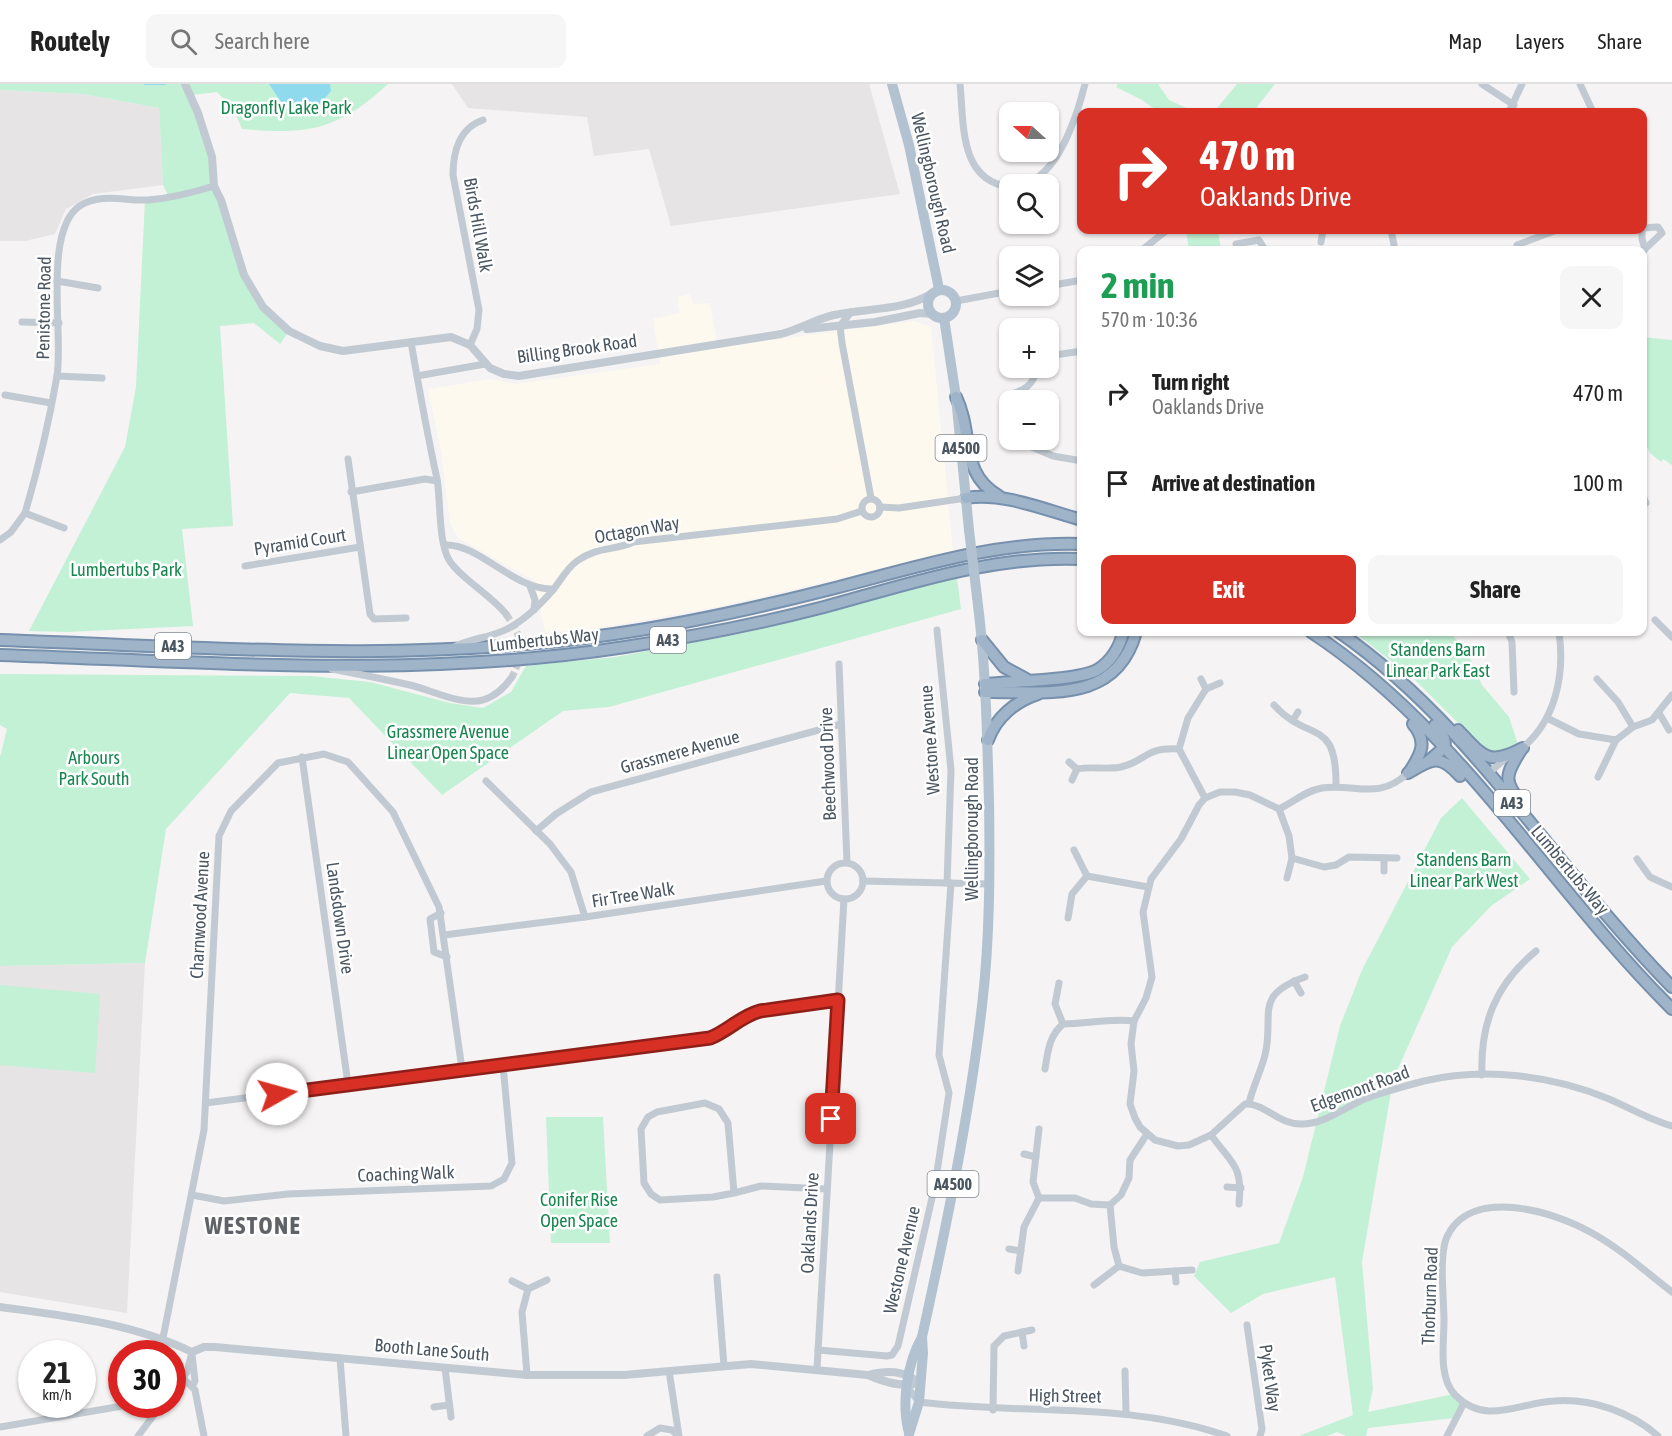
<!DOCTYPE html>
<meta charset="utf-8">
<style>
:root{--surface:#fff;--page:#f6f6f6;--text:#222;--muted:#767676;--line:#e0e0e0;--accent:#d93025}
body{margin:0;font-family:"Asap Condensed",sans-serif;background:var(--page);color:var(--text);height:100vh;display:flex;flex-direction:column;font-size:22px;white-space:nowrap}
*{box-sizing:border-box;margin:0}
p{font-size:20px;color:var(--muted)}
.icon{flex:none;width:33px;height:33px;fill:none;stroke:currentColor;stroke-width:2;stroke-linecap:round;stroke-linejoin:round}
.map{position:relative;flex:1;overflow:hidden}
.details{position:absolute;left:1077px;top:162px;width:570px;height:390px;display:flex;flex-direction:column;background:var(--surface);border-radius:12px;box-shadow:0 2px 4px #0004}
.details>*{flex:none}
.top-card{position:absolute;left:1077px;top:24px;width:570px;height:126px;border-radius:12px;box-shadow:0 2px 4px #0004;background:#d93025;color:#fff;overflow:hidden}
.needle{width:39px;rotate:291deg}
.fabs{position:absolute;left:999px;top:18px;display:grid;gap:12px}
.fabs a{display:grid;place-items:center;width:60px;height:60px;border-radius:12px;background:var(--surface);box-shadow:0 2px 4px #0004;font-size:30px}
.speed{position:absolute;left:18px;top:1256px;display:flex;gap:12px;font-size:30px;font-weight:700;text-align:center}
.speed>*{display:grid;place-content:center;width:78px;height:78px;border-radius:50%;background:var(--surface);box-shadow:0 2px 4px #0004;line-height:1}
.speed small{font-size:15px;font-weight:400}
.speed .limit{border:9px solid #d22;background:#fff;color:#111}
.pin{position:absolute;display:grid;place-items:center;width:51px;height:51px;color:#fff;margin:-26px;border-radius:12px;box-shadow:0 3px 9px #0006}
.me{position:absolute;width:66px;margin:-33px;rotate:83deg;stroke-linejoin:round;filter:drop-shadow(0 0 4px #0008)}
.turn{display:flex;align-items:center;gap:21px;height:126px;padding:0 24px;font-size:27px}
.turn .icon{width:78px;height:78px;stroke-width:2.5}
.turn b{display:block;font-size:42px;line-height:51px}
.round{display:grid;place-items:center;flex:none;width:63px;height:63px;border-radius:12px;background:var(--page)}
.headline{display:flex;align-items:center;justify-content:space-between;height:102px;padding:0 24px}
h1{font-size:36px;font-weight:700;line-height:45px;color:#1e9e55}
.primary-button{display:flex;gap:12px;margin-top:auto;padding:12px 24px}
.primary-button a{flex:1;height:69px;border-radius:12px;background:var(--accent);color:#fff;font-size:24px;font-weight:700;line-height:69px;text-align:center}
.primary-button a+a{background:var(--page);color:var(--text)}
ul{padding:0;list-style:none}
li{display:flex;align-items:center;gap:18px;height:90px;padding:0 24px}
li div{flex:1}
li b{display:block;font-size:22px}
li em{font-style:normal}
header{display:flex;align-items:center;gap:36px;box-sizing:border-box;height:84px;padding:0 30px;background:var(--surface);border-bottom:2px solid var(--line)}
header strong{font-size:28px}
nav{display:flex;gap:33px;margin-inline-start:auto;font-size:21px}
.search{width:420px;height:54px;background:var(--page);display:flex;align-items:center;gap:15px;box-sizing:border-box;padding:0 21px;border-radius:12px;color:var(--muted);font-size:22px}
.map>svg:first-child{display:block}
.commercial{fill:#fdf9ef}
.education{fill:#e6e4e5}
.green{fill:#c3f1d5}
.water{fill:#90daee}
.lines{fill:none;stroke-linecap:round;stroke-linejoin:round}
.stream{stroke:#90daee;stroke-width:2}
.minor-tunnel{stroke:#caccce;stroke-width:7;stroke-dasharray:7 3.5;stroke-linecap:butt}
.trunk-casing{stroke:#7690ad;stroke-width:14}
.minor{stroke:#c1cad2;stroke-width:7}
.tertiary{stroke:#c1cad2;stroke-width:8}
.primary{stroke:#b3c2d1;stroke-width:10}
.trunk{stroke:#9fb4c9;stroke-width:10}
.primary-bridge{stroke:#b3c2d1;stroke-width:10}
.route-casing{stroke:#8d1f18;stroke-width:15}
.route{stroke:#d93025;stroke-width:10}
.labels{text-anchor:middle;stroke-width:5;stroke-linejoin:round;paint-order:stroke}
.shield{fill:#fff;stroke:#808990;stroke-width:1.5}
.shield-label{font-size:16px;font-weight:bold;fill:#4a5661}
.park-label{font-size:18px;fill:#17864f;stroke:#fff}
.street-label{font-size:18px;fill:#4a5661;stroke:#fff}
.district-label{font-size:24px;font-weight:bold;letter-spacing:1.5px;fill:#5f6368;stroke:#fff}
</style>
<header>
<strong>Routely</strong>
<div class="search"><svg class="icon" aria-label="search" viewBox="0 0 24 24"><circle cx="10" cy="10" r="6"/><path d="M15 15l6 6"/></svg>Search here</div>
<nav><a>Map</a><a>Layers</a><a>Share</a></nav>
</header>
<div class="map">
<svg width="1672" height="1352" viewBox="0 0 1672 1352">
<rect width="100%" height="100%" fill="#f5f3f3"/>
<polygon class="commercial" points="690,210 693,220 710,219 718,263 914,237 931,243 953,466 951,469 717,523 593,545 545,548 535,497 458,454 450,439 441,368 428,305 490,295 515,300 660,280 653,235 680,229 677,213"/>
<g class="education">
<polygon points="452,0 869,0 900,110 671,142 649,65 594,72 587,33 468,24"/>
<polygon points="0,6 83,10 159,24 163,101 93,110 66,125 55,150 25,157 0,157"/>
<polygon points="145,879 127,1229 0,1208 0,882"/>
</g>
<g class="green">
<path d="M0 0H388C338 46 309 51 242 45L234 26 217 8 191 11C218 79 218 160 262 222 269 231 280 239 289 247L280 260 254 239 220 242 233 442 182 445 193 542 67 548 29 547 125 363 136 303 145 116 169 113 163 101 159 24 83 10 0 6Z"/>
<polygon points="1118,0 1158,0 1169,16 1195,28 1159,28 1142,16 1116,3"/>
<polygon points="1237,0 1275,0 1253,28 1214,28"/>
<polygon points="1186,146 1218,146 1221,166 1189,166"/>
<polygon points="1642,253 1672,256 1672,381 1663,375 1661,378 1650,369 1643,355"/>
<polygon points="957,494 961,525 609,623 563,627 442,711 349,614 290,609 166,745 145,879 0,882 0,673 7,645 0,641 0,590 311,592 370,598 450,619 483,624 511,608 526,582 615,573 744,549"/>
<polygon points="1354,548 1449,548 1466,565 1482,601 1509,633 1519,664 1504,670 1482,663 1414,595"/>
<polygon points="1462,714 1530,795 1491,822 1452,863 1393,996 1362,1178 1373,1305 1368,1328 1454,1310 1464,1319 1454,1334 1368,1344 1366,1352 1346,1352 1337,1348 1327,1352 1299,1352 1353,1331 1335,1193 1263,1210 1231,1229 1194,1192 1200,1178 1279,1159 1303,1093 1340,942 1362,886 1441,734"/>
<polygon points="0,901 100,910 95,989 0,981"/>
<polygon points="546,1033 603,1033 610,1159 551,1159"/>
</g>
<path class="water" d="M269 0H330L331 7 310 32C288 33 280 16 269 0Z"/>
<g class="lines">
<polyline class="stream" points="145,0 165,0"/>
<path class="minor-tunnel" d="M506 530C523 555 526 565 512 593"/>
<defs>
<g id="trunk">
<path d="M956 313C974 351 959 389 999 412"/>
<path d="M966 414C1004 408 1045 426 1082 436"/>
<path d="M1311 548C1458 644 1549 803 1672 925"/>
<path d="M1339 548C1473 641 1558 788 1672 903"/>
<path d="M0 556C204 563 411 580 614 550 690 539 765 522 839 503 920 482 998 457 1082 460"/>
<polyline points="982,556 1004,583 1026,595"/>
<path d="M0 571C208 578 418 595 625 563 692 553 758 540 824 523 909 500 992 471 1082 475"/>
<path d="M985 600C1012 597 1076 597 1097 586 1111 578 1120 563 1123 548"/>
<path d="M985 608C1047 607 1116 621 1136 548"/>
<path d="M1458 646C1483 672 1488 683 1523 664"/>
<path d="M988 656C996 633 1016 617 1038 610"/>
<path d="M1521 666C1505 691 1503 697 1522 720"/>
<path d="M1427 678C1444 664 1453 661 1435 641"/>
<path d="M1410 687C1421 670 1428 658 1413 640"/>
<path d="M1408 689C1432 675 1439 669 1460 692"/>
</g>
</defs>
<use href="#trunk" class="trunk-casing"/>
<g class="minor">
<path d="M960 0C964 40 959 97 1010 103"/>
<polyline points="1482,0 1514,21"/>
<polyline points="1580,0 1593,28"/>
<polyline points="1509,28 1522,0"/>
<path d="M1020 100C1025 98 1033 97 1038 93 1063 75 1078 28 1085 0"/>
<polyline points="1642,143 1642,155 1645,165 1643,168"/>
<polyline points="1643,144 1658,143 1662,149 1645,165"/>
<polyline points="1391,146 1395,166"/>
<polyline points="1321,158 1323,146"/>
<polyline points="1517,161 1557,146"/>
<polyline points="1142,166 1167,146"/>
<polyline points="1238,166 1236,160 1259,156 1265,166"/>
<polyline points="57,197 98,204"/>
<polyline points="1048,202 1082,196"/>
<polyline points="956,217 1010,207"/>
<polyline points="851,228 840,242 842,259 871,414"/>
<polyline points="22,238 59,239"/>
<polyline points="1034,244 1038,242"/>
<path d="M411 258C419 304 427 349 437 395 441 418 438 456 449 476 460 494 491 511 506 530"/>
<path d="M470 261 477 245 479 226 453 91C453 69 459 44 483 36"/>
<polyline points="1048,272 1082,267"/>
<polyline points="57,292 102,294"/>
<polyline points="417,292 485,280"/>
<polyline points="5,311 51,319"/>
<path d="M1008 311C1024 307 1034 301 1037 284"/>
<polyline points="1027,361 1053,372 1082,377"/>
<polyline points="348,375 370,530 374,535 406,534"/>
<polyline points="351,408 425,395 437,397"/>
<polyline points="1642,410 1646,419 1642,422"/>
<circle cx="871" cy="424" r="9"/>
<polyline points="880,423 899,424 966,414"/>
<polyline points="25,429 64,444"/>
<path d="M0 456 11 448 25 429C38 385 49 338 57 292 64 251 42 145 81 121 102 109 125 117 148 116 171 114 192 109 214 102"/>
<path d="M445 461C479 459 513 506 553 505"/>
<polyline points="245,482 360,463"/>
<polyline points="530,502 535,516 534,526"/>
<polyline points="1655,536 1672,553"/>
<polyline points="937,546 951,686 947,799"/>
<polyline points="1508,548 1512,558 1514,608"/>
<path d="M454 563C471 554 490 554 507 545 525 536 540 521 553 506 561 496 567 484 577 477 598 462 614 467 633 458L837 435 862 427"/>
<polyline points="839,580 847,778"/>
<path d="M332 585C358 590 384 595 410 601 432 606 461 622 483 616 496 612 504 604 512 593"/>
<polyline points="1597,595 1618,618 1633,643"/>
<polyline points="1206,605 1220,599"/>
<path d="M1274 621C1309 660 1337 632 1336 703"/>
<polyline points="1659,629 1669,646"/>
<polyline points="1547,634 1579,650 1616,656 1633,643 1652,636 1672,611"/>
<polyline points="1293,636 1298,628"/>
<polyline points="1179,665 1188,634 1206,605 1201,595"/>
<path d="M1521 665C1556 637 1565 590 1559 548"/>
<polyline points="302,673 348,1000"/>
<polyline points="1069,678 1077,685"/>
<path d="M1408 689C1378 717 1356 699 1322 704 1305 707 1294 718 1279 725L1250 711 1235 708H1220L1205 714 1199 721 1181 755 1151 795 1143 828 1152 893 1146 914 1134 937 1131 960 1134 987 1130 1020 1135 1034 1140 1043 1155 1056 1178 1062 1189 1061 1211 1051 1245 1020C1266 1019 1279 1042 1304 1040 1326 1039 1347 1022 1367 1014 1386 1007 1405 1002 1424 997 1484 983 1552 991 1609 1015 1630 1024 1650 1036 1672 1042"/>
<polyline points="1488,690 1506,674"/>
<polyline points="1598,693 1616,656"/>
<path d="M1072 696 1077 685C1092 682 1107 686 1121 683 1147 677 1144 663 1179 665L1205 714"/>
<polyline points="486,697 550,760 571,788 585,833"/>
<polyline points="1279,725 1289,752 1292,774 1324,783 1336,781 1349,773 1397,774"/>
<polyline points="536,747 556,730 591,708 841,640"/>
<polyline points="1074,766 1087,792"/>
<polyline points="1637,775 1650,793 1672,803"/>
<circle cx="845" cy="797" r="18"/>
<polyline points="1384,787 1384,774"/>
<polyline points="1287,794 1292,774"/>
<polyline points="863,797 989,800"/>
<polyline points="441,829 430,835 434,868 447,873"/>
<polyline points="1068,834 1072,810 1087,792 1148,803"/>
<polyline points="444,851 585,833 826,797"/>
<polyline points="1294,897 1301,909"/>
<polyline points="1059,899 1055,920 1063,940"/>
<path d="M1045 985C1048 967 1049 952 1063 940 1087 940 1110 934 1134 937"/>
<path d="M1482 991C1480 939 1496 900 1536 867"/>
<polyline points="206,1019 710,954 724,949 749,930 838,916"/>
<path d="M1249 1019C1253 1002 1261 987 1265 971 1275 930 1252 912 1305 893"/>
<polyline points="1147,1050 1130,1076 1129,1094 1121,1111 1110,1121 1114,1163 1119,1182 1142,1189 1192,1186"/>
<path d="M1211 1051C1232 1080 1243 1081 1239 1120"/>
<polyline points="1024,1070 1036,1073"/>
<polyline points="1227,1103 1241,1104"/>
<polyline points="734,1109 728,1039 719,1025 705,1019 657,1028 648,1033 641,1045 644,1099 651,1110 660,1116 713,1113 734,1109 761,1102 827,1105"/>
<polyline points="192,1111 224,1117 288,1110 491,1102 504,1095 512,1079 503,981"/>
<polyline points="1039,1114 1033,1098 1039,1045"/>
<polyline points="1009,1165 1021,1167"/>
<polyline points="1018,1187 1024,1143 1039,1114 1075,1114 1091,1120 1110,1121"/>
<polyline points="1175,1187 1176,1198"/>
<polyline points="717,1193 724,1282"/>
<polyline points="512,1197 528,1205 547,1196"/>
<polyline points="1094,1201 1119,1182"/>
<polyline points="1247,1241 1262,1345 1260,1352"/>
<polyline points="1022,1248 1024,1262"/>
<polyline points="163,1254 204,1046 219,752 231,727 278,679 324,670 348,678 393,728 439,823 462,985"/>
<polyline points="818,1266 887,1272 892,1271 898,1262 935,1101 949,1009 939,971 951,799"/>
<polyline points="192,1270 195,1297 193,1301"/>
<polyline points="340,1274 346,1352"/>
<polyline points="445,1284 451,1333"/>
<polyline points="817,1285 844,815"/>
<polyline points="669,1287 679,1352"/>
<polyline points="1125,1287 1126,1329"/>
<polyline points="527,1291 522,1228 528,1205"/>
<polyline points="183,1294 195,1306 204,1352"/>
<path d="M907 1303 919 1318C1022 1331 1128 1317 1227 1352"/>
<polyline points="172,1307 187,1288 192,1268"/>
<polyline points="434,1323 449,1321"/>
<polyline points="993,1326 994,1262 1004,1252 1032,1246"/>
<polyline points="0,1343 134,1320"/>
<polyline points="138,1352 162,1320"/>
<polyline points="647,1352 660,1344 672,1346 678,1352"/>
<polyline points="1447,1352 1464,1319"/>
<path d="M1658 1352C1631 1328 1591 1314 1554 1317 1518 1319 1486 1342 1455 1311 1438 1293 1444 1260 1444 1237 1444 1215 1439 1175 1446 1155 1468 1101 1554 1127 1592 1149 1621 1165 1646 1188 1672 1208"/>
</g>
<g class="tertiary">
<path d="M185 0 198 29 212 73 214 102 221 116 244 191 263 223 289 247 320 262 343 267 451 253 470 261 490 284 504 290 519 292 781 250C800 245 816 235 834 231 866 224 903 227 931 210"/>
<polyline points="807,245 875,238 920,229 932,230"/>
<path d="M0 1223C66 1232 132 1239 192 1268L204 1263H215L527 1291H624L751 1280 868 1291C884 1298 902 1304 919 1299"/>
<path d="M868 1291C887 1286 904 1286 919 1299"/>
</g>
<g class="primary">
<polyline points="892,0 909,61 939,205"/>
<circle cx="942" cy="220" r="14"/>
<polyline points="944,234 956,313 969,446"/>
<path d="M909 1349C901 1319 907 1280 922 1253 946 1144 969 1033 982 922 990 854 990 785 989 717 987 649 986 581 977 513"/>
<polyline points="909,1350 919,1318 923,1269 922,1253"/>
</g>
<use href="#trunk" class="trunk"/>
<polyline class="primary-bridge" points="969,446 977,513"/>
</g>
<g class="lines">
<defs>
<path id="route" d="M277 1010 710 954C728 947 741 932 760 927L838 916 831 1035"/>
</defs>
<use href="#route" class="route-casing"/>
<use href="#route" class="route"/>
</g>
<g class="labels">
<g class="shield">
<rect x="935.5" y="351" width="51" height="26" rx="4.5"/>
<rect x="650" y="543" width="36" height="26" rx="4.5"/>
<rect x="155" y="549" width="36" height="26" rx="4.5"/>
<rect x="1494" y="706" width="36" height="26" rx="4.5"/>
<rect x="927.5" y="1087" width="51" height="26" rx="4.5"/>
</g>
<g class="shield-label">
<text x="961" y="370">A4500</text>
<text x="668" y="562">A43</text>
<text x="173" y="568">A43</text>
<text x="1512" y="725">A43</text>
<text x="953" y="1106">A4500</text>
</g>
<g class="park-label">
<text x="286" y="30">Dragonfly Lake Park</text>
<text x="126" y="492">Lumbertubs Park</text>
<text x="1438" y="572">Standens Barn<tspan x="1438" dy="21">Linear Park East</tspan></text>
<text x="448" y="654">Grassmere Avenue<tspan x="448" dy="21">Linear Open Space</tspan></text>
<text x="94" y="680">Arbours<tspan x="94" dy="21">Park South</tspan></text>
<text x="1464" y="782">Standens Barn<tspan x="1464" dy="21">Linear Park West</tspan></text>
<text x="579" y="1122">Conifer Rise<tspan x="579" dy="21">Open Space</tspan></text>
</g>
<g class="street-label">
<text transform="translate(933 99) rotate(77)" y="6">Wellingborough Road</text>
<text transform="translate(478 141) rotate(80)" y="6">Birds Hill Walk</text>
<text transform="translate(44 224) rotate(-89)" y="6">Penistone Road</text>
<text transform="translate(577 265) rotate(-8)" y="6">Billing Brook Road</text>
<text transform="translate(637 446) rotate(-10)" y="6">Octagon Way</text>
<text transform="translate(300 458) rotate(-9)" y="6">Pyramid Court</text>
<text transform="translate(544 556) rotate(-6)" y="6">Lumbertubs Way</text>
<text transform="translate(930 656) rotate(-94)" y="6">Westone Avenue</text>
<text transform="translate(680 668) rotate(-15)" y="6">Grassmere Avenue</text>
<text transform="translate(828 680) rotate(-92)" y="6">Beechwood Drive</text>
<text transform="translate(972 745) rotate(-90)" y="6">Wellingborough Road</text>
<text transform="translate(1570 786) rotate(50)" y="6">Lumbertubs Way</text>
<text transform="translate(633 811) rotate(-9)" y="6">Fir Tree Walk</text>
<text transform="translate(200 831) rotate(-87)" y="6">Charnwood Avenue</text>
<text transform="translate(340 834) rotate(82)" y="6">Landsdown Drive</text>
<text transform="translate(1360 1005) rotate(-20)" y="6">Edgemont Road</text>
<text transform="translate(406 1090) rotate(-2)" y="6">Coaching Walk</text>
<text transform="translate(810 1139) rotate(-87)" y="6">Oaklands Drive</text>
<text transform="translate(902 1176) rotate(-77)" y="6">Westone Avenue</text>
<text transform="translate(1430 1212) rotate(-88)" y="6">Thorburn Road</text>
<text transform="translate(432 1266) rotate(5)" y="6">Booth Lane South</text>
<text transform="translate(1270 1294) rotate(82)" y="6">Pyket Way</text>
<text transform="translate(1065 1312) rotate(1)" y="6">High Street</text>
</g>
<g class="district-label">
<text x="253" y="1150">WESTONE</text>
</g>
</g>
</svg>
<div class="fabs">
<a><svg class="needle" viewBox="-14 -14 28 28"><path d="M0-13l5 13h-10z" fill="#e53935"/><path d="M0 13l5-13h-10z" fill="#767676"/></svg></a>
<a><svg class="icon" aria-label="search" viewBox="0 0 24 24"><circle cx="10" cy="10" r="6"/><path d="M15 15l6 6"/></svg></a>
<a><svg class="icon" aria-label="layers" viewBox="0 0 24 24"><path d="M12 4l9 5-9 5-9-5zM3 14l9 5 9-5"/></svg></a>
<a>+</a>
<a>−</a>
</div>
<div class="speed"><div>21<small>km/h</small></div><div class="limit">30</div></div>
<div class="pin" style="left:831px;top:1035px;background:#d93025"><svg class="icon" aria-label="arrive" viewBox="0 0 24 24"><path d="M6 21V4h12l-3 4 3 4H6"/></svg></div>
<svg class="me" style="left:277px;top:1010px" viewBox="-20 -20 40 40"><circle r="19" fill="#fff"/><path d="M0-13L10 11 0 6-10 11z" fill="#d93025"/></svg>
<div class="top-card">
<div class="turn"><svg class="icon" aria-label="right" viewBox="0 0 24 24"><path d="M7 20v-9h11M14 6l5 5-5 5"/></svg><div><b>470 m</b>Oaklands Drive</div></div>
</div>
<section class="details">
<div class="headline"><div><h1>2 min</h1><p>570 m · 10:36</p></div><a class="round"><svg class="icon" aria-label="close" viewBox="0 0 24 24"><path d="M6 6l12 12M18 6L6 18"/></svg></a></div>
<ul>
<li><svg class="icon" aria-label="right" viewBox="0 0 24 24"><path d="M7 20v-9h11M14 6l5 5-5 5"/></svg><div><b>Turn right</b><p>Oaklands Drive</p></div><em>470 m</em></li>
<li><svg class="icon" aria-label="arrive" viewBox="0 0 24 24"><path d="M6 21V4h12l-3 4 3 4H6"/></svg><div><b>Arrive at destination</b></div><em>100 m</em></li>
</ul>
<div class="primary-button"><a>Exit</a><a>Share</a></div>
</section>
</div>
